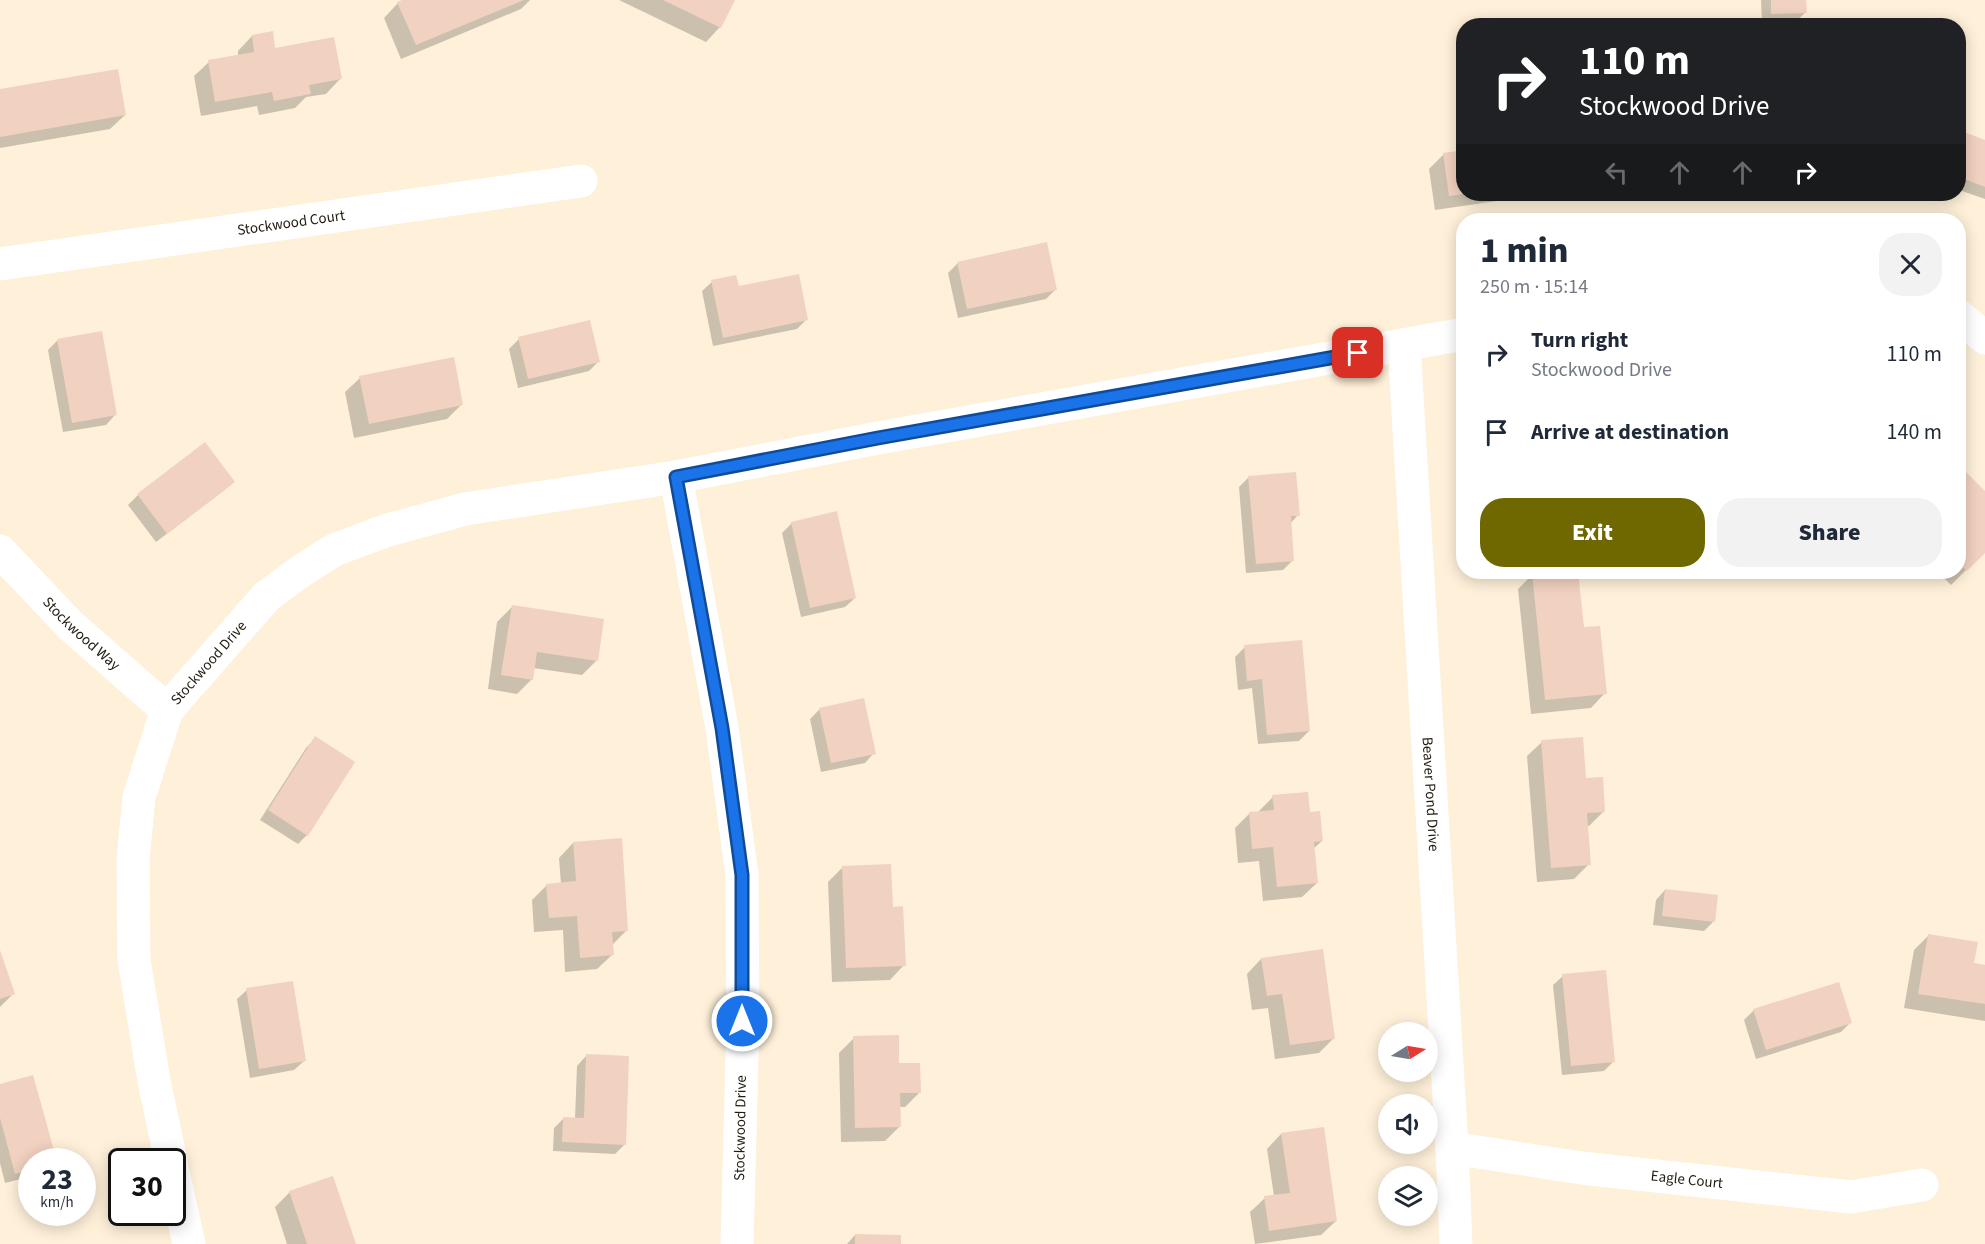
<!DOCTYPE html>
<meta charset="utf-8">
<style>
:root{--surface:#fff;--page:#f2f2f3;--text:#1f2937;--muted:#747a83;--accent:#6f6800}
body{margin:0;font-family:"Source Sans 3",sans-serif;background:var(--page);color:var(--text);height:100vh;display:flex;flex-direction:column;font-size:22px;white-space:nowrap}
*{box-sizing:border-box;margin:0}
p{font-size:20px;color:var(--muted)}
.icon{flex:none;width:33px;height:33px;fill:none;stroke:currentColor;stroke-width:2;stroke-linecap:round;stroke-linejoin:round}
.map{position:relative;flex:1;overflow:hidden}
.drawer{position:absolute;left:1456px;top:213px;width:510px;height:366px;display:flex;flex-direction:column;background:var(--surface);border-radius:24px;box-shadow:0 3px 15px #0003}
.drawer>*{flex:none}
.top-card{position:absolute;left:1456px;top:18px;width:510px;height:183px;border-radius:24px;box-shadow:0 3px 15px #0003;background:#202124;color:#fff;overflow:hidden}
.needle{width:39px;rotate:79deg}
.fabs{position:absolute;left:1378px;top:1022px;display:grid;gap:12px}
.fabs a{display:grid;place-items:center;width:60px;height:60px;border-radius:50%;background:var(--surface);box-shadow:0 3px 15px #0003;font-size:30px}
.speed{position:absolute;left:18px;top:1148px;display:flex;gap:12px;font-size:30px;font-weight:700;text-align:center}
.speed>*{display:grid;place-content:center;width:78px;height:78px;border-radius:50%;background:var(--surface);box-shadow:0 3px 15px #0003;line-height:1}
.speed small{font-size:15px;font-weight:400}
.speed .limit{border:3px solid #111;border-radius:9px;background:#fff;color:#111}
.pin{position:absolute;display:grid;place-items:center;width:51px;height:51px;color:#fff;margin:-26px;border-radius:12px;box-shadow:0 3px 9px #0006}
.me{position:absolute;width:66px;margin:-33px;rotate:0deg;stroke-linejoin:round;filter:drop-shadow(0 0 4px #0008)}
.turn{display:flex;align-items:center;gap:21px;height:126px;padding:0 24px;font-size:27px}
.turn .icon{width:78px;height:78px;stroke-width:2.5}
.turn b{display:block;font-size:42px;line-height:51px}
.lanes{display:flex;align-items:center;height:57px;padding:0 24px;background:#0003;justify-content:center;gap:30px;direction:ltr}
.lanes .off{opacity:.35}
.round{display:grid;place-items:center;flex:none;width:63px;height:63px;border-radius:24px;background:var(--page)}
.summary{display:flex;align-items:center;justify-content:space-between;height:102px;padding:0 24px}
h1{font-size:36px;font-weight:800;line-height:45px}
.cta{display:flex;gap:12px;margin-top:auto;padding:12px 24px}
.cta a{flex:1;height:69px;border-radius:24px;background:var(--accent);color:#fff;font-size:24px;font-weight:800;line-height:69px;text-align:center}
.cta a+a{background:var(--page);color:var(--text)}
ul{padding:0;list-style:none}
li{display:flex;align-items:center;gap:18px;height:78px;padding:0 24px}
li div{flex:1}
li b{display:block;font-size:22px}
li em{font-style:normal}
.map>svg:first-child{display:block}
.shadow{fill:#0003}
.building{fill:#f1d1c0}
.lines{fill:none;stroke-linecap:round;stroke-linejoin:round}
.street{stroke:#fff;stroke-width:33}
.route-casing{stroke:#114b97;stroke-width:15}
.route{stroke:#1a73e8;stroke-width:10}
.labels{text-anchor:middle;stroke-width:6;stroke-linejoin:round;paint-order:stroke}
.street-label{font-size:15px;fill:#221c11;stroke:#fff}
</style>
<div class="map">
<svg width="1985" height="1244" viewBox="0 0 1985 1244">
<rect width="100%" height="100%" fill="#fef0d9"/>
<g class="shadow">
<polygon points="406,0 530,0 521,9 401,59 384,18 398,3"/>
<polygon points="619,0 733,0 720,27 706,42"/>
<polygon points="1761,0 1805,0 1805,13 1795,22 1762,23"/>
<polygon points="252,36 274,49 340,79 326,94 306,97 295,108 259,115 257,106 201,116 194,76 209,62 238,56 238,51"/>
<polygon points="0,91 125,115 110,129 0,148"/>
<polygon points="1959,132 1985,141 1985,199 1959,190"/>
<polygon points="1464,152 1464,194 1527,194 1524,197 1435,210 1429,169 1443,155"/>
<polygon points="958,263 1055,290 1046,299 958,318 948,273"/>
<polygon points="712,282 737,288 807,319 797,329 713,346 702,291"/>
<polygon points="519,339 598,362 589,371 518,388 509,349"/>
<polygon points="58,340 115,415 106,425 63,432 48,350"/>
<polygon points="360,378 462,404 447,419 354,438 345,392"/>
<polygon points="205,444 233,482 223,491 156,542 128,505 138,495"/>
<polygon points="1959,467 1985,493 1985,551 1951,585 1938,572 1959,572"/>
<polygon points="1249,477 1298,515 1290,524 1292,561 1283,570 1246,573 1239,487"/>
<polygon points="792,523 855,598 845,607 801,617 782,533"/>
<polygon points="1559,572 1576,572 1582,629 1605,693 1591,708 1531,714 1518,589 1533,574"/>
<polygon points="512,607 596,661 582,675 533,668 532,679 517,694 488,689 497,622"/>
<polygon points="1245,647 1309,731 1299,741 1258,744 1252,688 1238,690 1235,657"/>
<polygon points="820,709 874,753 865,763 821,772 810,719"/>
<polygon points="316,738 307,835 298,844 260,820 306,748"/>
<polygon points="1542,742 1585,780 1604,811 1589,826 1586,826 1589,864 1574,879 1537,882 1527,756"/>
<polygon points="1273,797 1308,813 1322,841 1313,849 1317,883 1302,897 1263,901 1259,861 1238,863 1235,828 1249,814 1258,812"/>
<polygon points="573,843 627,930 611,946 612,955 597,969 565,972 563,930 534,932 532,900 547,885 561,884 559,858"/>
<polygon points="843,867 891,908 904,965 890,980 832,982 828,882"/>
<polygon points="1665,890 1714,921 1704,931 1653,925 1656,900"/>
<polygon points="1929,935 1973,965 1985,966 1985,1021 1904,1008 1914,950"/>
<polygon points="0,953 13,994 0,1007"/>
<polygon points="1261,959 1334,1038 1319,1053 1275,1059 1268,1008 1252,1010 1247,974"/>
<polygon points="1563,976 1614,1061 1604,1071 1562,1075 1553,985"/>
<polygon points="247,990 304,1061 294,1070 250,1078 237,999"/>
<polygon points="1754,1010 1850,1023 1841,1032 1756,1059 1744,1020"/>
<polygon points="854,1038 898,1065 920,1092 905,1107 899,1107 899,1127 885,1141 841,1142 839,1053"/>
<polygon points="586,1056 625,1144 615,1154 553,1151 554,1128 564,1118 575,1119 577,1066"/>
<polygon points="0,1085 55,1161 32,1161 32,1176 5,1183 0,1163"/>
<polygon points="1281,1134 1336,1221 1321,1235 1255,1244 1250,1212 1265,1198 1274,1196 1267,1149"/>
<polygon points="290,1192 354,1244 287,1244 275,1207"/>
<polygon points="855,1235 899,1244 847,1244"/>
</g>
<g class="building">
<polygon points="402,0 524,0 416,45 397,2"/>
<polygon points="663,0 735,0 721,28"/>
<polygon points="1771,0 1806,0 1807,13 1771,14"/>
<polygon points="273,31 275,48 334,37 342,79 309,85 311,94 274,101 272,92 215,102 208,60 254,52 252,35"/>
<polygon points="118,69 126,115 0,137 0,89"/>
<polygon points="1959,130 1985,140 1985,187 1959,177"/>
<polygon points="1464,150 1464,194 1449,196 1443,153"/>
<polygon points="1047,242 1057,290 967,309 957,262"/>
<polygon points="799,274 808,320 723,338 711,280 736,275 739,286"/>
<polygon points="590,320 600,362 528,379 518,337"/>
<polygon points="102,331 117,415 72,423 57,339"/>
<polygon points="454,357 463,405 369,424 359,376"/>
<polygon points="205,442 235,482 167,534 137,494"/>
<polygon points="1959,465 1985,491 1985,553 1967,571 1959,564"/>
<polygon points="1296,472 1300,516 1291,516 1294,561 1256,564 1248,476"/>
<polygon points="837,511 856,598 810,608 791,522"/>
<polygon points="1544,572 1578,572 1584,627 1600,626 1607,694 1545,700 1532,573"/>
<polygon points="512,605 604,619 598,661 537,652 533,680 501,675"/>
<polygon points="1302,640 1310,731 1267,735 1262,679 1247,681 1244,645"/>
<polygon points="864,698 876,754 831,763 819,708"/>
<polygon points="315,736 355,762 308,836 268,810"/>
<polygon points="1583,737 1586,778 1603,777 1605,812 1587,813 1591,865 1551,868 1541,740"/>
<polygon points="1308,792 1310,812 1320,811 1323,841 1314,842 1318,883 1277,887 1273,847 1252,849 1249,812 1274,810 1272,795"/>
<polygon points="622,838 628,931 612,932 614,955 580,958 577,916 549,918 546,884 576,881 573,842"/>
<polygon points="891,864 893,907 903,906 906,966 846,968 842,866"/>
<polygon points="1665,889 1718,895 1715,922 1662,916"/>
<polygon points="1928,934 1978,942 1974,963 1985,965 1985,1004 1918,994"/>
<polygon points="1323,949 1335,1039 1290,1045 1282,994 1267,996 1261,958"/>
<polygon points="0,950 15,994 0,999"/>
<polygon points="1606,970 1615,1062 1571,1066 1562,974"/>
<polygon points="293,981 306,1061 259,1069 246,988"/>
<polygon points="1839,982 1852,1023 1766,1050 1753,1009"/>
<polygon points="899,1035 899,1063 920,1063 921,1093 900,1093 901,1127 855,1128 853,1036"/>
<polygon points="586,1054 629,1056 626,1145 562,1142 563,1117 584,1118"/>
<polygon points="33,1075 57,1161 32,1161 32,1169 15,1174 0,1118 0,1084"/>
<polygon points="1324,1127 1337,1221 1269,1231 1264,1196 1290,1193 1281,1133"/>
<polygon points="333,1176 356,1244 307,1244 289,1191"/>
<polygon points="855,1234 901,1235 901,1244 855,1244"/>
</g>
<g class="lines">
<g class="street">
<path id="s1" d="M0 264 581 181"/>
<polyline points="1959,316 1985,338"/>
<path id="s2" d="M1404 345 1452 1148 1456 1244"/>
<polyline points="676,477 722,728 742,875 743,1021 737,1244"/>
<path id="s3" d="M0 551 70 625 167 710"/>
<path id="s4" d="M1452 1148 1582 1168 1851 1197 1922 1185"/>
<path id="s5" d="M171 1161 154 1081 134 960 133 860 139 797 167 710 267 596 301 571 334 550 388 530 465 509 676 477 878 438 1464 334"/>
<polyline points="172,1167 189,1244"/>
</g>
</g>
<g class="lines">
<defs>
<polyline id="route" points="742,1021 742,875 722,728 676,477 878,438 1358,353"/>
</defs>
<use href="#route" class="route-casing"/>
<use href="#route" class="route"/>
</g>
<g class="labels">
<g class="street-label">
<text dy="5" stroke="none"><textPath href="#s1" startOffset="294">Stockwood Court</textPath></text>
<text dy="5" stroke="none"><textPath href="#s3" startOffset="116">Stockwood Way</textPath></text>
<text dy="5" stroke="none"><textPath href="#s5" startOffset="522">Stockwood Drive</textPath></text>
<text dy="5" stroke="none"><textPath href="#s2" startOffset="450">Beaver Pond Drive</textPath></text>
<text transform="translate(740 1128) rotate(-89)" y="5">Stockwood Drive</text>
<text dy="5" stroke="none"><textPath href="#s4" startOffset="237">Eagle Court</textPath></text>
</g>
</g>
</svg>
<div class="fabs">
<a><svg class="needle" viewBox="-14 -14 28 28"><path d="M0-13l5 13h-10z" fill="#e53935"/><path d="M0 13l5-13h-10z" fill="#747a83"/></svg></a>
<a><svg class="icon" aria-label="sound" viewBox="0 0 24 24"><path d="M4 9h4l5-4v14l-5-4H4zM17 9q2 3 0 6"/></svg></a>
<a><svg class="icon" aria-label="layers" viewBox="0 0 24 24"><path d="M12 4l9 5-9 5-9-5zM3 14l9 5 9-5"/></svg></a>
</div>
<div class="speed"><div>23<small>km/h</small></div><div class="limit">30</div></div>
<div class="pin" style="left:1358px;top:353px;background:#d93025"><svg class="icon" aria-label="arrive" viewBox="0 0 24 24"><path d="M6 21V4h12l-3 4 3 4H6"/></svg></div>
<svg class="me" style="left:742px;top:1021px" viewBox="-20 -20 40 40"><circle r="17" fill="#1a73e8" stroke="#fff" stroke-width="3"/><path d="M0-11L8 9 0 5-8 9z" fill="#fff"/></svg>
<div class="top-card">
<div class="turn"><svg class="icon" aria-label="right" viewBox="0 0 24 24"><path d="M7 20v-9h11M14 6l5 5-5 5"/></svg><div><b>110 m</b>Stockwood Drive</div></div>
<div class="lanes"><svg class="icon off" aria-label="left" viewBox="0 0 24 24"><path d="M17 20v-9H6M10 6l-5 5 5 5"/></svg><svg class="icon off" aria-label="ahead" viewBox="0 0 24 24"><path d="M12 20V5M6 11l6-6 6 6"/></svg><svg class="icon off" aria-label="ahead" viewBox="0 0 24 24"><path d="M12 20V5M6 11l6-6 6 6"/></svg><svg class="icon" aria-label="right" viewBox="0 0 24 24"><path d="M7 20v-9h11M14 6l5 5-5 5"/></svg></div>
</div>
<section class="drawer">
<div class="summary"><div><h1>1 min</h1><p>250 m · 15:14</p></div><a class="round"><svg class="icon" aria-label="close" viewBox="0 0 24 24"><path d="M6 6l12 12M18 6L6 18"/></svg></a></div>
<ul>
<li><svg class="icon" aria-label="right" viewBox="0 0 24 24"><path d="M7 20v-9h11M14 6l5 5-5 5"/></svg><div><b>Turn right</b><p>Stockwood Drive</p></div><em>110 m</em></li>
<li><svg class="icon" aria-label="arrive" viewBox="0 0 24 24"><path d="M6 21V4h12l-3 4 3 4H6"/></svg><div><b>Arrive at destination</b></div><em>140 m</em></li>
</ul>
<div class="cta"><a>Exit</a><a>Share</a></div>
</section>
</div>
